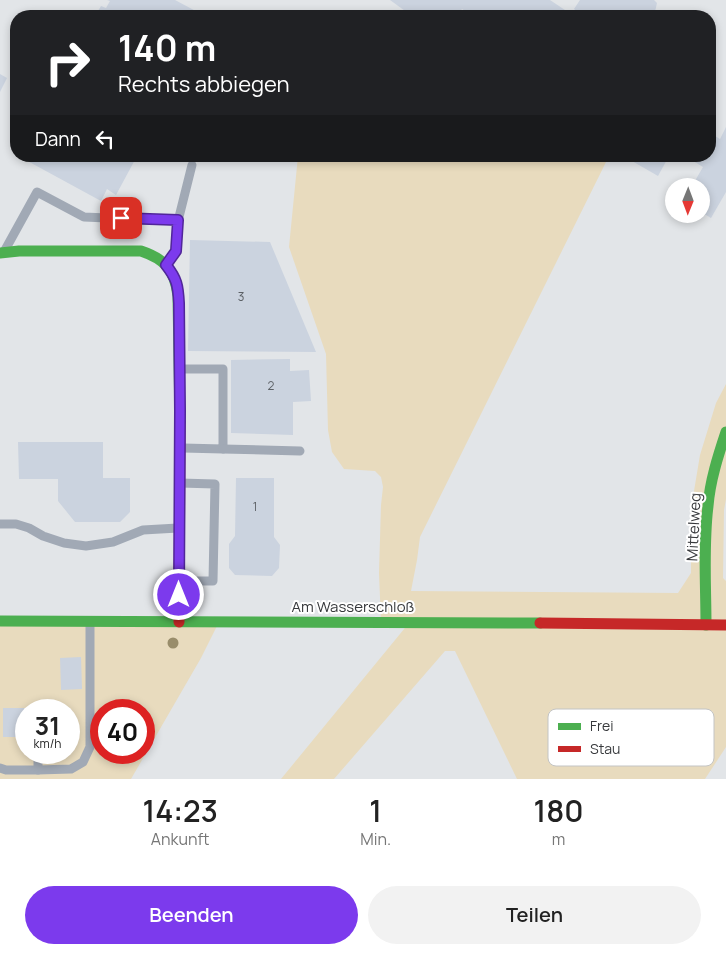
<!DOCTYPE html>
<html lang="de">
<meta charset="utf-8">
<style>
:root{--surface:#fff;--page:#f2f2f2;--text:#222;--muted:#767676;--accent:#7c3aed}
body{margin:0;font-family:Manrope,sans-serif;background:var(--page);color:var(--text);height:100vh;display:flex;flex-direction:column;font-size:19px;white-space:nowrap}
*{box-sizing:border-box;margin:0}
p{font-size:16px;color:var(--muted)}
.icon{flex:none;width:28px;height:28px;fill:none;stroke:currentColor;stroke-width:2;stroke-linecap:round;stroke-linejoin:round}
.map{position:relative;height:779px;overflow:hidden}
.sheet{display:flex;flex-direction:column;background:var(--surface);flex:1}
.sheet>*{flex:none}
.guide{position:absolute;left:10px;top:10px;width:706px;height:152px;border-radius:20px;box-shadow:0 2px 8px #0003;background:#202124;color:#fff;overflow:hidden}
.needle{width:32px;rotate:181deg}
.fabs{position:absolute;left:665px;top:178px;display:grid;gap:10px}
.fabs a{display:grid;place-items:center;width:45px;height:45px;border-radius:50%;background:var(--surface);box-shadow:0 2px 8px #0003;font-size:25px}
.speed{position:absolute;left:15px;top:699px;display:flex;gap:10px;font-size:25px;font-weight:700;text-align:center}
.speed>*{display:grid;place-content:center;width:65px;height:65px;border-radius:50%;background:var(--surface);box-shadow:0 2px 8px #0003;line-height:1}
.speed small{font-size:12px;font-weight:400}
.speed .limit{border:8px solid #d22;background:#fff;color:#111}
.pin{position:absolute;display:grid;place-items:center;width:42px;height:42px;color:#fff;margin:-21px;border-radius:10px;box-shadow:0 2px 8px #0006}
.me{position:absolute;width:55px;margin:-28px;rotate:0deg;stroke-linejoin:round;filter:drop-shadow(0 0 4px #0008)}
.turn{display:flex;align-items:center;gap:18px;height:105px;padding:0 25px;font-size:22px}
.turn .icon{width:65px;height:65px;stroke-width:2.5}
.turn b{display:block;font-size:35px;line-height:42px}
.then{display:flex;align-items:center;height:48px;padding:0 25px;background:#0003;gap:10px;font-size:19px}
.eta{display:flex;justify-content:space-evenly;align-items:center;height:85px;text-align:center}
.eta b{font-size:30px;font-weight:600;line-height:35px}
.button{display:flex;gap:10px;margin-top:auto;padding:10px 25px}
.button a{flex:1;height:58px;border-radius:30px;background:var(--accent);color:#fff;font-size:20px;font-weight:600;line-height:58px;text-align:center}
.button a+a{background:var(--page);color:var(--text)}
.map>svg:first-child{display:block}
.green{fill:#e8dbbe;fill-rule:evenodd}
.building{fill:#cbd3df}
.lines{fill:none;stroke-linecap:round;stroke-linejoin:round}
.lane{stroke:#a1a9b5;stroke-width:9}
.fast{stroke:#4caf50;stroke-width:11}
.jam{stroke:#c62828;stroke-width:11}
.tree{fill:#998d6b}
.route-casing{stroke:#51269a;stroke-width:12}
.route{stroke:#7c3aed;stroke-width:9}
.labels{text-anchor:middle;stroke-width:4;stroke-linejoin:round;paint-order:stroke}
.number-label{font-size:12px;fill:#5c6065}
.street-label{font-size:15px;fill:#37393c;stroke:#fff}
.key{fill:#fff;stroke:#c3c4c4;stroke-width:1}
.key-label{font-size:14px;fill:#37393c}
</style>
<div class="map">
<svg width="726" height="779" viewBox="0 0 726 779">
<rect width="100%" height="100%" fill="#e2e5e8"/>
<g class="green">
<polygon points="298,156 609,156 420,537 417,560 411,591 678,593 691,573 691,509 700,455 716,403 726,384 726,499 724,510 723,578 726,581 726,747 705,779 517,779 455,651 445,651 334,779 281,779 409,623 381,622 379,573 381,505 383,487 381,477 375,471 344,469 332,452 328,430 326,354 289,247"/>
<path d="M0 621 219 622 201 658 131 779H0ZM26 710H69V752H26ZM101 710H144V752H101Z"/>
</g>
<g class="building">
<polygon points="107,0 175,0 205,16 95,16 101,6 106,8 110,1"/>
<polygon points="390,0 550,0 574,16 473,16 462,9 458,16 412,16"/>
<polygon points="580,0 654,0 657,3 654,16 578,16 580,14 574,9"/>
<polygon points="0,74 7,78 0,92"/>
<polygon points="726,127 726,192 711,218 701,212 701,186 692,186 703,167 685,156 710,156 710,133 720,139"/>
<polygon points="22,156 137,156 116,195 107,189 101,201 22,158"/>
<polygon points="635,156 669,156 658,176 632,161"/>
<polygon points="190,240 270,242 316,352 188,351"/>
<polygon points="290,359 290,371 309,370 311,401 293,402 293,435 231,433 231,360"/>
<polygon points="18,442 103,442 103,478 130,478 130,512 120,522 75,522 58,501 58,479 19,479"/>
<polygon points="236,478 274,478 274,537 280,545 279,568 272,576 235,575 229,568 229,544 235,536"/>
<polygon points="81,657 82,689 61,690 60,658"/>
<polygon points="3,708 60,708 60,710 26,710 26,737 3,737"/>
</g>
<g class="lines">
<g class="lane">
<polyline points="178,221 192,165"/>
<polyline points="5,250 37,192 84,217 178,221 176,251 167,263"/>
<polyline points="182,369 223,369 223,449 183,448"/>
<polyline points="223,449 300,451"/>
<polyline points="180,483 215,484 213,581 182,581"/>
<polyline points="0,524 16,524 29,528 43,536 64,543 86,546 113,542 143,530 178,528"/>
<polyline points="38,752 38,770"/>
<polyline points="0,768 6,770 38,770 71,769 83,762 90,747 90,624"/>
</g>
<g class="fast">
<path d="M0 253 19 251H141C165 259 175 270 178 296L180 422"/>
<polyline points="0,621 540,623"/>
<path d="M706 625C706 586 703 546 708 506 710 481 718 456 726 432"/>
</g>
<g class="jam">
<polyline points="179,622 180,422"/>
<polyline points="540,623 726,625"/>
</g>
</g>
<circle class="tree" cx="173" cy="643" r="5.5"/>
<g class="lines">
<defs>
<path id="route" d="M121 218 178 220 176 251 166 265C177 279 178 285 179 303L180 411 179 595"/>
</defs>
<use href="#route" class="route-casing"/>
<use href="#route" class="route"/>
</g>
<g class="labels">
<g class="number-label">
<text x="241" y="301">3</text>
<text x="271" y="390">2</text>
<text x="255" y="511">1</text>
</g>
<g class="street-label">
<text transform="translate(694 527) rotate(-87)" y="5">Mittelweg</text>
<text x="353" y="612">Am Wasserschloß</text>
</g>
</g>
<rect x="548" y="709" width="166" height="57" rx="8" class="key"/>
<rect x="558" y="723" width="23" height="7" fill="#4caf50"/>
<rect x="558" y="746" width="23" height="6" fill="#c62828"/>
<g class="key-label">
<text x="590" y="731">Frei</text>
<text x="590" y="754">Stau</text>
</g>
</svg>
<div class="fabs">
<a><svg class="needle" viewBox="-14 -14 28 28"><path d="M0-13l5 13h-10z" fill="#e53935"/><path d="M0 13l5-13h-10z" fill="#767676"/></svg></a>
</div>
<div class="speed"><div>31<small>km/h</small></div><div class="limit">40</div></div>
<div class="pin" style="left:121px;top:218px;background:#d93025"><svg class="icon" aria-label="arrive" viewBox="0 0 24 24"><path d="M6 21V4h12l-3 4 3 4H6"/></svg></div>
<svg class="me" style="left:179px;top:595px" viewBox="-20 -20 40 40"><circle r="17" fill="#7c3aed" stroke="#fff" stroke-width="3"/><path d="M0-11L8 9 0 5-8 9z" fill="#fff"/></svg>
<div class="guide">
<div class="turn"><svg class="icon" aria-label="right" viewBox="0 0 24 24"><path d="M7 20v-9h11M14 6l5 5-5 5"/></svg><div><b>140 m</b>Rechts abbiegen</div></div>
<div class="then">Dann<svg class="icon" aria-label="left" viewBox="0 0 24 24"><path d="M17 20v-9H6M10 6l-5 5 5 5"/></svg></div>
</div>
</div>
<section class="sheet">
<div class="eta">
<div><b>14:23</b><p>Ankunft</p></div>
<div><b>1</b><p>Min.</p></div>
<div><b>180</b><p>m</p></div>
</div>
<div class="button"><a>Beenden</a><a>Teilen</a></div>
</section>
